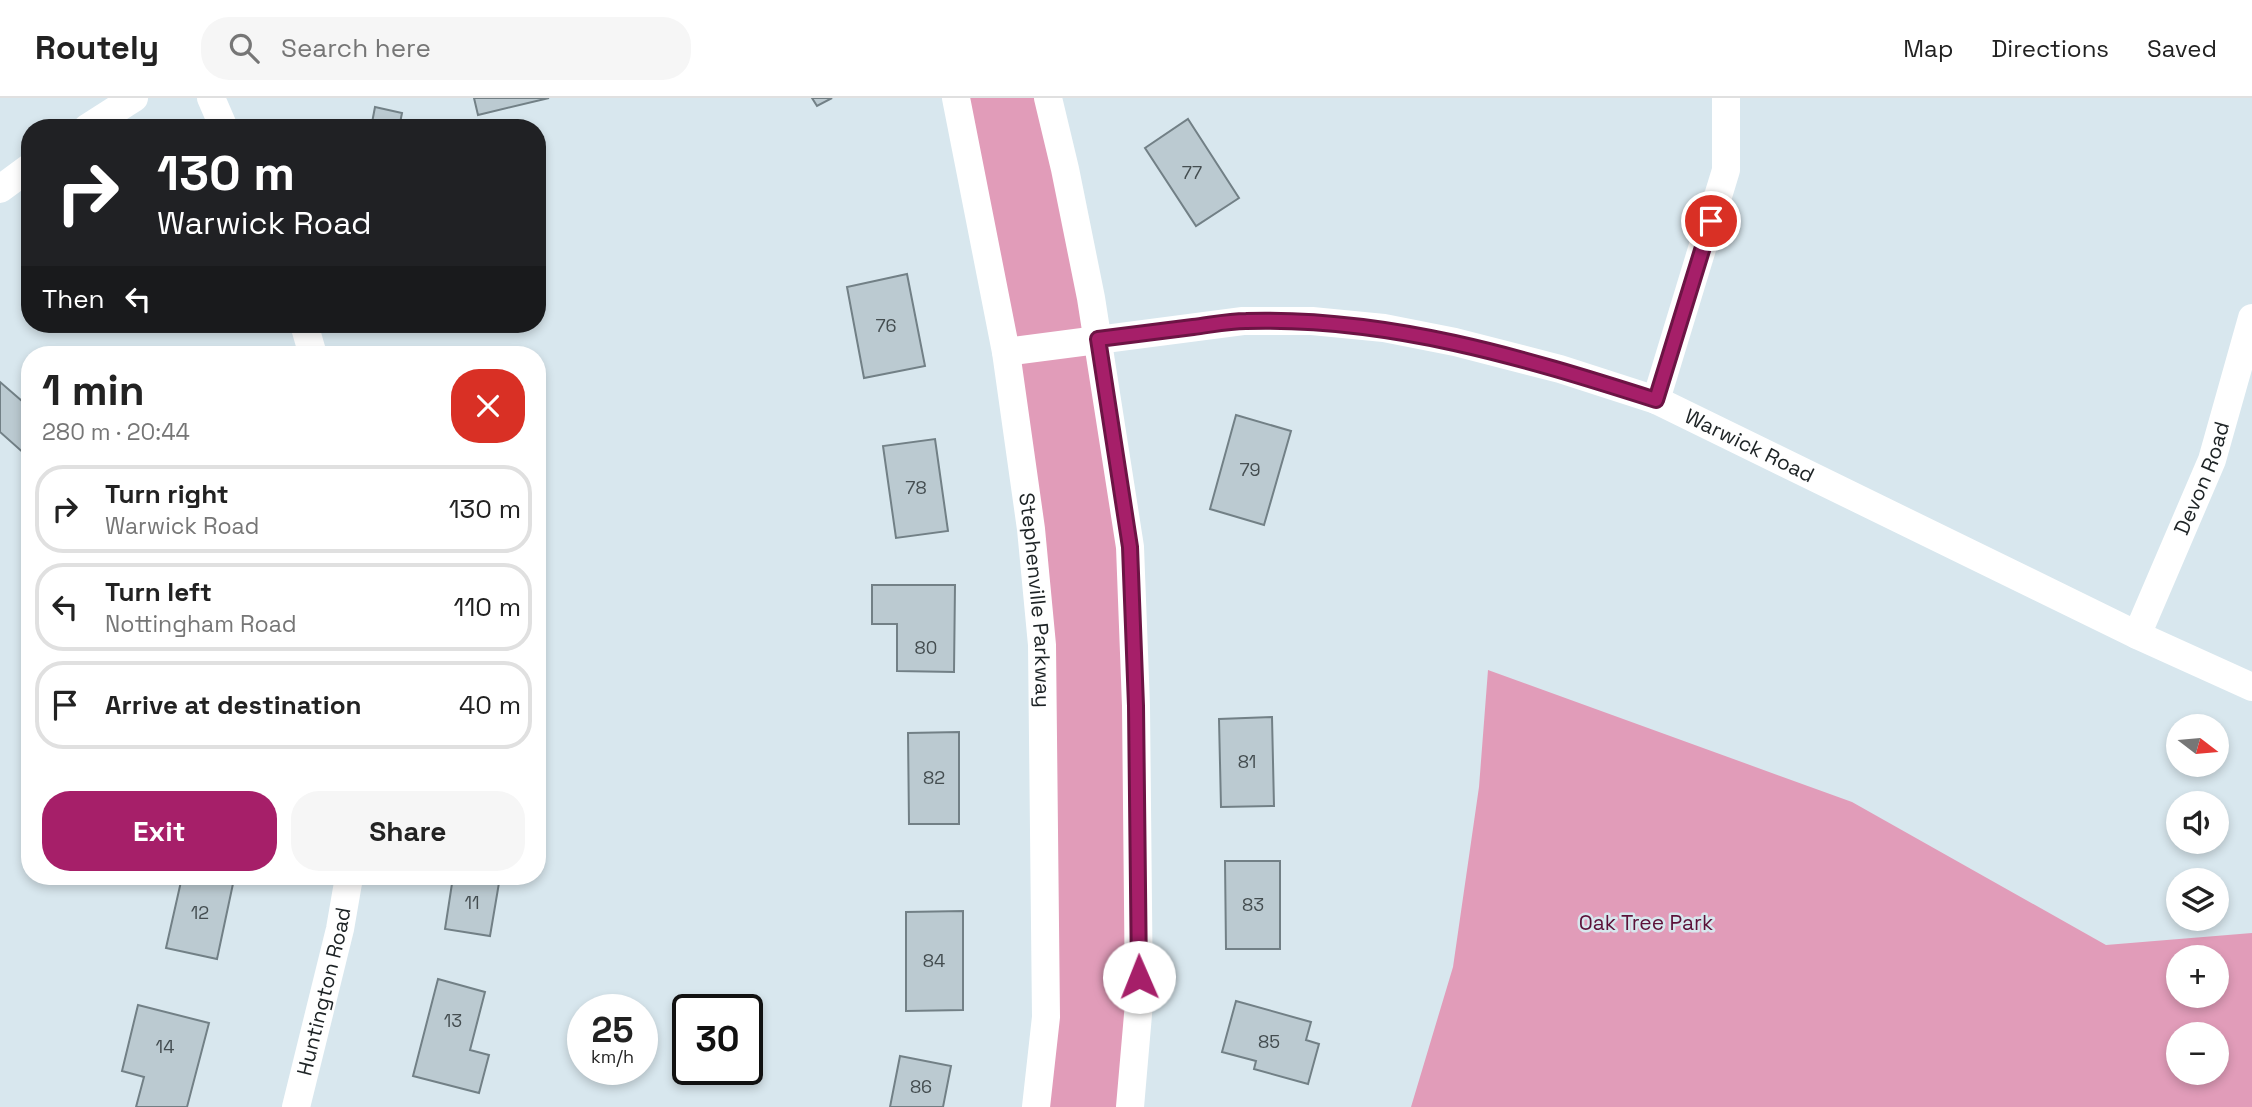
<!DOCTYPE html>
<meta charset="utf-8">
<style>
:root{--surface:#fff;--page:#f6f6f6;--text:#222;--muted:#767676;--line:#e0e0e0;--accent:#a61f69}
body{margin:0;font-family:"Space Grotesk",sans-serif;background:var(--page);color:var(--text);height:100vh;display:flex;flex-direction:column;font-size:26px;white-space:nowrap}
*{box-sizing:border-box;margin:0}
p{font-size:23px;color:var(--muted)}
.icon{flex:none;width:38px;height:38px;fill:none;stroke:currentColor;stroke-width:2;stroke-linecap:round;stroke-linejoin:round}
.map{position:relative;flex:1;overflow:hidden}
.panel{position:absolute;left:21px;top:248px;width:525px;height:539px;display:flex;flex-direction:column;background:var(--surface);border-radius:28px;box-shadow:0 4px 10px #0003}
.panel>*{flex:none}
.hud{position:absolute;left:21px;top:21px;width:525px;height:214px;border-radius:28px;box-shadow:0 4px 10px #0003;background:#202124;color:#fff;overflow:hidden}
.needle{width:46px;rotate:106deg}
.controls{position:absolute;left:2166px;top:616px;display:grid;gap:14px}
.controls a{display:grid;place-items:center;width:63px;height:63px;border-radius:50%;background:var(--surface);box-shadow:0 4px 10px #0003;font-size:35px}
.speed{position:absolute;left:567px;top:896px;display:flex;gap:14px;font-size:35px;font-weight:700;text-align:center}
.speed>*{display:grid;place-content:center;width:91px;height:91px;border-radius:50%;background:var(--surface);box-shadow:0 4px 10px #0003;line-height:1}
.speed small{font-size:18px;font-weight:400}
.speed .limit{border:4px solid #111;border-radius:10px;background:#fff;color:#111}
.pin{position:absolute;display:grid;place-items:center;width:60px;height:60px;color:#fff;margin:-30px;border:4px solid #fff;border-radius:50%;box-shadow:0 2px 7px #0007}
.me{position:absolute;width:77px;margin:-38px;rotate:359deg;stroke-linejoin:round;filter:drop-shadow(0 0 5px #0008)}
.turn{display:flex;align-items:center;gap:24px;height:147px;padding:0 21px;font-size:32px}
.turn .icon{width:91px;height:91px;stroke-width:2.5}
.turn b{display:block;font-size:49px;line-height:60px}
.then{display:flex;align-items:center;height:66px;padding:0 21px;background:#0003;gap:14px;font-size:26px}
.round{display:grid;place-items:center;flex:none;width:74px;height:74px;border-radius:28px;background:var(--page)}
.summary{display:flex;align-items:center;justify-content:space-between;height:119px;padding:0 21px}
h1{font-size:42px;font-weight:600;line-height:52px}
.button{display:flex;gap:14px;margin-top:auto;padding:14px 21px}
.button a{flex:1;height:80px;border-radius:28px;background:var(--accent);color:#fff;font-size:28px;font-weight:600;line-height:80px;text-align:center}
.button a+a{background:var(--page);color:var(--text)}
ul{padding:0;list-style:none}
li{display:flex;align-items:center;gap:21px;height:88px;margin:0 14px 10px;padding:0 7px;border:4px solid var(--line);border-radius:28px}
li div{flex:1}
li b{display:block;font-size:26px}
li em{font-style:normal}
header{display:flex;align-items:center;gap:42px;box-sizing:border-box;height:98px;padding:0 35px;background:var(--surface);border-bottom:2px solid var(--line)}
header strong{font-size:33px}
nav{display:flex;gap:38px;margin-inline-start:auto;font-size:24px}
.search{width:490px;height:63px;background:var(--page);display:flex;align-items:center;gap:18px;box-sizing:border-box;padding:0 24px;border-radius:28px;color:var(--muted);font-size:26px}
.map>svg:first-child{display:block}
.green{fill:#e19cb9;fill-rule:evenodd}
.building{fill:#bbcad1;stroke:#728086;stroke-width:2}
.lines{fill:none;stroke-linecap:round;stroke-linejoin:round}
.street{stroke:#fff;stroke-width:28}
.route-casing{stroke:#6c1444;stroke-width:18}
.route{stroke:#a61f69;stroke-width:12}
.labels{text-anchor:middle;stroke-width:5;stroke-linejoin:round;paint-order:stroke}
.number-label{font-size:18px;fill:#444d50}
.street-label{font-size:21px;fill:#1d2325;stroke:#d8e7ee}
.park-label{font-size:21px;fill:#5c1139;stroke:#d8e7ee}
</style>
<header>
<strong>Routely</strong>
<div class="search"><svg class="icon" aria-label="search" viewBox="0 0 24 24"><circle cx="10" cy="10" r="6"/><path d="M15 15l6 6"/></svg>Search here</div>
<nav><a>Map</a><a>Directions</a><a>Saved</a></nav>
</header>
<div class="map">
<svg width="2252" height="1009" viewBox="0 0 2252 1009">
<rect width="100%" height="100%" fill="#d8e7ee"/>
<g class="green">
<polygon points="956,0 1048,0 1130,449 1130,1009 1036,1009 1042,547"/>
<path d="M1488 572 1852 704 2106 847 2252 835V1009H1411L1453 869 1479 689ZM2179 859H2217V898H2179ZM2179 936H2217V975H2179Z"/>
</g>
<g class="building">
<polygon points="474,0 549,0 478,17"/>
<polygon points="812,0 832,0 817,8"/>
<polygon points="375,9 402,15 399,30 371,30"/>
<polygon points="1188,21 1239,100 1196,128 1145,50"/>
<polygon points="907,176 925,268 864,280 847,189"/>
<polygon points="0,284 30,310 30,355 27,358 0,334"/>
<polygon points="1236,317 1291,333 1264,427 1210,411"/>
<polygon points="935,341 948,433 896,440 883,348"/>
<polygon points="872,487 955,487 954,574 897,573 897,526 872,526"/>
<polygon points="1272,619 1274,708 1221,709 1219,621"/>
<polygon points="959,634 959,726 909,726 908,635"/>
<polygon points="1225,763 1280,763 1280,851 1226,851"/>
<polygon points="182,779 225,779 234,781 217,861 166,850"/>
<polygon points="453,779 500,779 490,838 445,831"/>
<polygon points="963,813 963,912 906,913 906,814"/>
<polygon points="438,881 485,894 470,952 489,957 479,995 413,978"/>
<polygon points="1236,903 1311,924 1306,942 1319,946 1308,986 1254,971 1256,963 1222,954"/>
<polygon points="138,907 209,925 187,1009 136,1009 144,979 122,973"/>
<polygon points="900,958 951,968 943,1009 890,1009"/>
</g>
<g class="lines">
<g class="street">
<polyline points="211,0 224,30"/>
<path id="s1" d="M956 0 1006 254 1031 431 1042 547 1046 919 1036 1009"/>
<polyline points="1048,0 1065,71 1091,200 1130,449 1136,608 1139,905 1130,1009"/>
<polyline points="87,30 134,0"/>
<polyline points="0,91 30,69"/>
<polyline points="304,226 313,257"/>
<path id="s2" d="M1006 254 1243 223H1312L1384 230 1455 244 1560 271 1656 302 2137 537 2252 589"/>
<polyline points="1656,302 1726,72 1726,0"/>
<path id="s3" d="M2137 537 2212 362 2252 220"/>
<path id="s4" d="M296 1009 340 831 349 779"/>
</g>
</g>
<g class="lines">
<defs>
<path id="route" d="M1139 879 1136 608 1130 449 1098 241C1129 237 1161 233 1193 229 1210 227 1228 223 1246 223 1389 219 1521 259 1656 302L1711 123"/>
</defs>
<use href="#route" class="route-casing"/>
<use href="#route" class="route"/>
</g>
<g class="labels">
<g class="number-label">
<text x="1192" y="81">77</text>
<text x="886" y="234">76</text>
<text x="1250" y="378">79</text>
<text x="916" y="396">78</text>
<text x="926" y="556">80</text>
<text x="1247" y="670">81</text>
<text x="934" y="686">82</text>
<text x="472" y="811">11</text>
<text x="1253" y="813">83</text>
<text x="200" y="821">12</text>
<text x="934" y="869">84</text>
<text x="453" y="929">13</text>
<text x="1269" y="950">85</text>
<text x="165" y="955">14</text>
<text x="921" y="995">86</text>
</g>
<g class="street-label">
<text dy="7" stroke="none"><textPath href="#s2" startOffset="766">Warwick Road</textPath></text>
<text dy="7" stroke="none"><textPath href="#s3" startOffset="170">Devon Road</textPath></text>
<text dy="7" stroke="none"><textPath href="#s1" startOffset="509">Stephenville Parkway</textPath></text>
<text dy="7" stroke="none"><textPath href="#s4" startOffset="119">Huntington Road</textPath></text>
</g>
<g class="park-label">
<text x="1646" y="832">Oak Tree Park</text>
</g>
</g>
</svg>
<div class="controls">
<a><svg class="needle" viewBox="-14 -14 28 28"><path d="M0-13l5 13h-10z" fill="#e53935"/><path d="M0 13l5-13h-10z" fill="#767676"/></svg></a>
<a><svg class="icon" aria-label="sound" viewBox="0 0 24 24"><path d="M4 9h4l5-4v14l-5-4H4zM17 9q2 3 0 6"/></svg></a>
<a><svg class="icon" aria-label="layers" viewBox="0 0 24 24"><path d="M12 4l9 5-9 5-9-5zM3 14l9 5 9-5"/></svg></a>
<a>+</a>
<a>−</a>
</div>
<div class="speed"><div>25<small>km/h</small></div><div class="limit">30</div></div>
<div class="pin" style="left:1711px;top:123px;background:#d93025"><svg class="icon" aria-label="arrive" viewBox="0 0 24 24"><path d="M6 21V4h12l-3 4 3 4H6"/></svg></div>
<svg class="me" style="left:1139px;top:879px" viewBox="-20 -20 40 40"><circle r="19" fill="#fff"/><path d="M0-13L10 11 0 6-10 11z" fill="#a61f69"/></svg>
<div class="hud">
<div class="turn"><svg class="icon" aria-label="right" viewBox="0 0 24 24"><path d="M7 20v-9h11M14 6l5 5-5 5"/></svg><div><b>130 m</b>Warwick Road</div></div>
<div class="then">Then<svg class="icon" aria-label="left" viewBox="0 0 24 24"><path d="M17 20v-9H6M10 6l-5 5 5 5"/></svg></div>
</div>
<section class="panel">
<div class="summary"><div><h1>1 min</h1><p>280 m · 20:44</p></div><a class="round" style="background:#d93025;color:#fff"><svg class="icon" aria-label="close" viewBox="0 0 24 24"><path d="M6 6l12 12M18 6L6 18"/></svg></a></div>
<ul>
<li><svg class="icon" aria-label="right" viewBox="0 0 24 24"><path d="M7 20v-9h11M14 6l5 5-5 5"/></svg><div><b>Turn right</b><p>Warwick Road</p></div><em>130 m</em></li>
<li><svg class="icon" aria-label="left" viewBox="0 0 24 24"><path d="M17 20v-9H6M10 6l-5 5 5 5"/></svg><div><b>Turn left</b><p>Nottingham Road</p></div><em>110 m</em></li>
<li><svg class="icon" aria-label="arrive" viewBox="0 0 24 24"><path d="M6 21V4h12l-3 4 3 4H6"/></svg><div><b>Arrive at destination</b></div><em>40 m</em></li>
</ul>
<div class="button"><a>Exit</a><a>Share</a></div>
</section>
</div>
